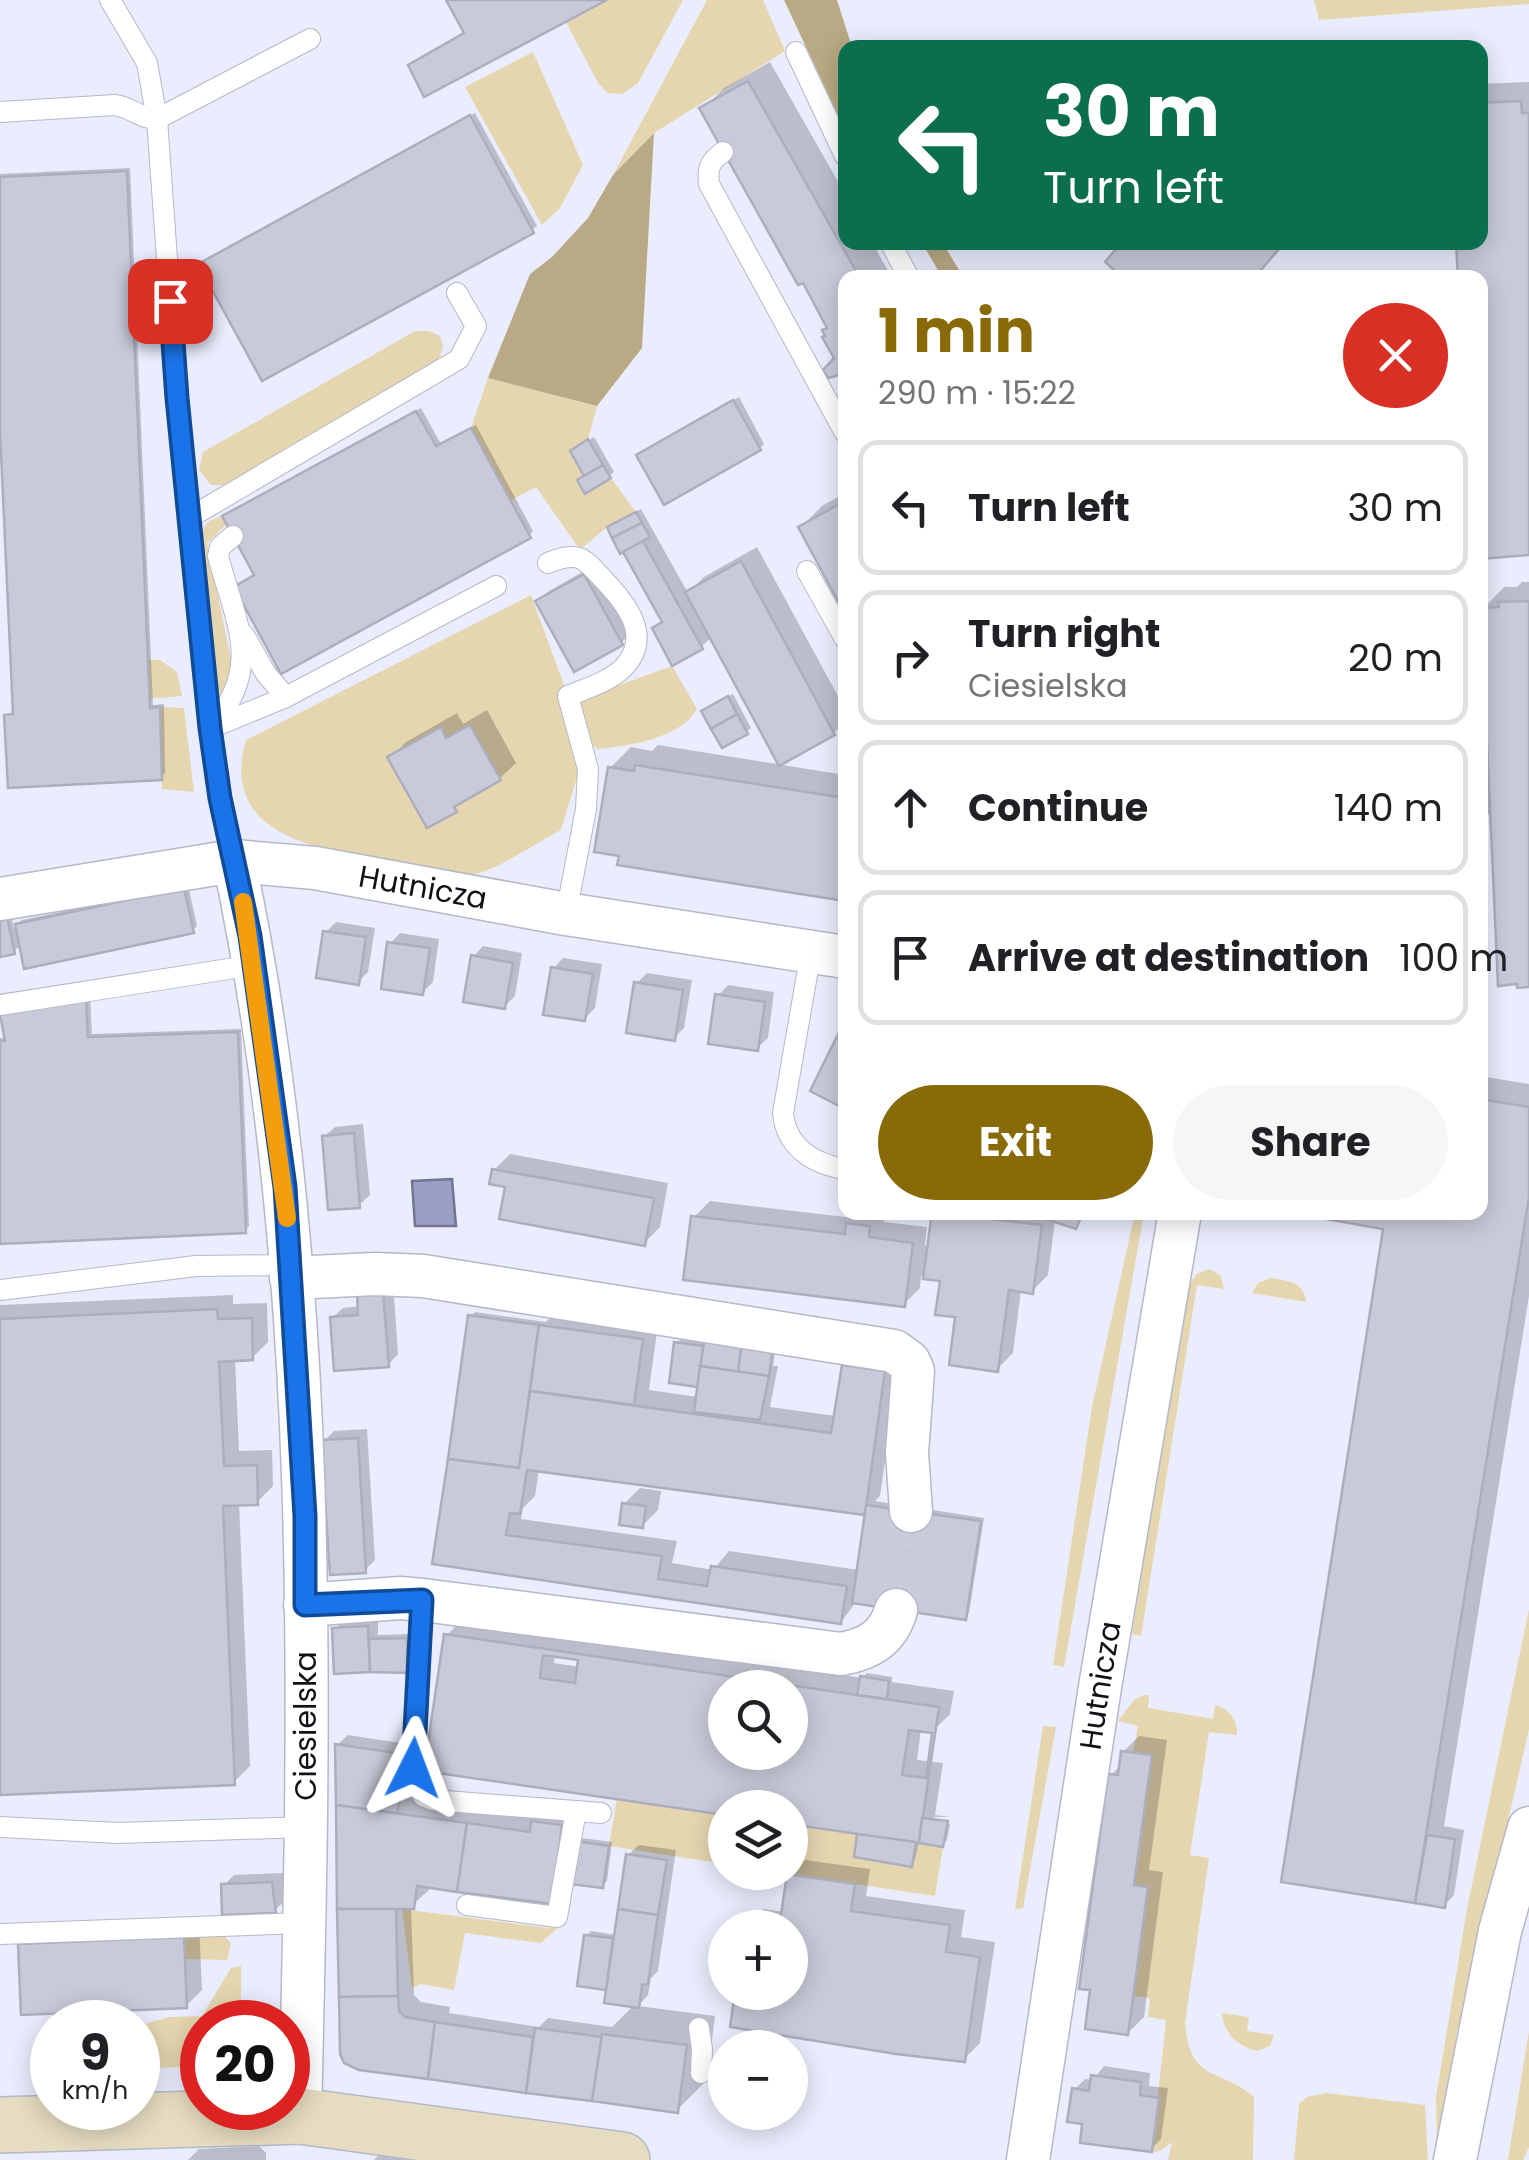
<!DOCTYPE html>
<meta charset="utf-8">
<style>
:root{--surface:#fff;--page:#f6f6f6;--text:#202124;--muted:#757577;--line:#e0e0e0;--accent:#896a09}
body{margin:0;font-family:Poppins,sans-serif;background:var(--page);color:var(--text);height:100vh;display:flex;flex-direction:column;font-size:38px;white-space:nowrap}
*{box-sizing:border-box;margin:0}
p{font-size:32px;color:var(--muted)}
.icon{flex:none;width:55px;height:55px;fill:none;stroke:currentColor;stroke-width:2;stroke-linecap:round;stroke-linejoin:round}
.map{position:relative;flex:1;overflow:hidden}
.details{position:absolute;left:838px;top:270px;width:650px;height:950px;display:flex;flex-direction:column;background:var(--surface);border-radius:20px;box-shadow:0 5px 25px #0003}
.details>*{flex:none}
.guide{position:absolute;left:838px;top:40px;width:650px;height:210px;border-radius:20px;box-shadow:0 5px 25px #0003;background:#0b6e4f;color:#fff;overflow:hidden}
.tools{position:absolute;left:708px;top:1670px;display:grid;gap:20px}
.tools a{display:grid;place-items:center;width:100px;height:100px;border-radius:50%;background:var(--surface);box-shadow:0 5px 25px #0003;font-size:50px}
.speed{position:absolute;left:30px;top:2000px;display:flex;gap:20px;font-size:50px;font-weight:700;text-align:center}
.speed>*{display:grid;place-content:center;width:130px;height:130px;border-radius:50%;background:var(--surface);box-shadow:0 5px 25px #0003;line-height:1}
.speed small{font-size:25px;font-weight:400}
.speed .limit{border:15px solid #d22;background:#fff;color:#111}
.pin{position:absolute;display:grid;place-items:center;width:85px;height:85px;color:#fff;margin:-42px;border-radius:20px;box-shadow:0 5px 15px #0006}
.me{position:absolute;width:110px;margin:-55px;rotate:3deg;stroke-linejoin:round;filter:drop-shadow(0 0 8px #0008)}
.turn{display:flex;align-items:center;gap:35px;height:210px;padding:0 40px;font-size:45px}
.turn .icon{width:130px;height:130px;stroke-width:2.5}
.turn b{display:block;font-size:70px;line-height:85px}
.round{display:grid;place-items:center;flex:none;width:105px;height:105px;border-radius:52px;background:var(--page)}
.head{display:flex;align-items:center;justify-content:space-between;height:170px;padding:0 40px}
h1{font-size:60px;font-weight:700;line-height:75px;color:var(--accent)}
.cta{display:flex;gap:20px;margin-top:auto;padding:20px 40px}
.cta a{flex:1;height:115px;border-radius:60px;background:var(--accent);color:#fff;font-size:40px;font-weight:700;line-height:115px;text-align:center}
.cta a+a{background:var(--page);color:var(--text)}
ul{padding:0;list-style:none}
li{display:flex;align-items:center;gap:30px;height:135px;margin:0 20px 15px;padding:0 20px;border:5px solid var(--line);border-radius:20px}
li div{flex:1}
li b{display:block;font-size:38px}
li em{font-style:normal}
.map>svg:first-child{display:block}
.green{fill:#e6d6b0;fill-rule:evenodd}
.forest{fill:#b9a984}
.water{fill:#9aa0c5;stroke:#717590;stroke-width:2.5}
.shadow{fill:#0003;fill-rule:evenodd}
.building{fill:#c8cad9;stroke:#acaebd;stroke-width:2.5;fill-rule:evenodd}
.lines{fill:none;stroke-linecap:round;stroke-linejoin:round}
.street-tunnel{stroke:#c9ccda;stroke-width:42;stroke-dasharray:42 21;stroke-linecap:butt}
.lane-casing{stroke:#b5b8c7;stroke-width:22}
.street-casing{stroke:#b5b8c7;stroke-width:45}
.secondary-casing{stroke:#b5b8c7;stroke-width:58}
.lane{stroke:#fff;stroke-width:20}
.street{stroke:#fff;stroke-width:42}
.secondary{stroke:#e6dcc2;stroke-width:55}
.route-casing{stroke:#114b97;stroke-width:25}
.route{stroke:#1a73e8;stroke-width:18}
.slow{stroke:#f59e0b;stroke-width:18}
.labels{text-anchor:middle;stroke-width:8;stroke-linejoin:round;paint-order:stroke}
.street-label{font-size:30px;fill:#101116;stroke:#fff}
</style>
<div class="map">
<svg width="1529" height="2160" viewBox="0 0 1529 2160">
<rect width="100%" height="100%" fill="#eaedfd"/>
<g class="green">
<polygon points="607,0 683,0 638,83 622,94 608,93 598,83 566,22"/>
<polygon points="707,0 763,0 785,51 654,133 613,175"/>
<polygon points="1314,0 1529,0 1529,4 1319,20"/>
<polygon points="533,52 583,165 560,208 542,225 465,87"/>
<polygon points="415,331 429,331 440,336 443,347 437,365 227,485 211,485 199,470 203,452"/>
<polygon points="488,378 597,406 588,440 611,478 636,512 607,527 580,550 536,487 510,501 471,428"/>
<polygon points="222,516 227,524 207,543 232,664 222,698 216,687 199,534 209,521"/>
<path d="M531 595 568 696 579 771 561 830C536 843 505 865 479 873 464 878 422 866 404 863 334 852 216 842 246 740ZM470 725 501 780 454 807 457 812 427 828 387 757 441 728 446 738Z"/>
<polygon points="148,660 160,660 177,672 182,696 149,699"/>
<path d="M672 666 697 709C680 739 628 746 597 749L588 740 578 700Z"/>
<polygon points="160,707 184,708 194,792 162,789"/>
<polygon points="1135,1213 1144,1213 1064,1667 1053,1665 1092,1407"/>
<polygon points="1210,1269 1221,1276 1224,1289 1197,1285 1141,1636 1132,1634 1187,1287 1197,1274"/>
<path d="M1271 1278C1288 1281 1304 1281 1306 1302L1252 1293 1258 1283Z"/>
<polygon points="1529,1609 1529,1729 1461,2027 1457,2030 1456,2038 1459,2041 1437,2153 1436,2097 1467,1909"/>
<path d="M1144 1695H1149L1148 1708 1213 1719 1215 1705C1230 1710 1238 1720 1237 1735L1209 1732 1190 1855 1209 1858 1185 2023C1190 2084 1220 2067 1254 2097L1253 2160H1168L1172 2142 1160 2151 1152 2152 1166 2020 1148 2017 1150 1998 1134 1996 1148 1888 1134 1885 1152 1756 1133 1752 1138 1726 1118 1721 1134 1700Z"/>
<polygon points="1043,1726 1056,1727 1023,1908 1015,1909"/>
<polygon points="617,1798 721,1814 718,1836 725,1838 725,1864 609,1846"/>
<polygon points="790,1824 943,1847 935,1896 782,1873 790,1872"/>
<polygon points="402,1909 549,1928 562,1924 541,1943 465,1933 454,1990 421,1984 412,1988"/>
<polygon points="222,1934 231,1943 227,1960 184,1959 184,1937"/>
<polygon points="241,1966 241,2022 202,2022 202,2066 138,2069 138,2026 169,2017 202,2016 231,1968"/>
<path d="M1222 2013 1249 2017 1247 2031 1274 2035 1270 2046 1257 2051C1237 2046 1224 2034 1222 2013Z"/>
<polygon points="1529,2031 1529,2147 1523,2160 1508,2160"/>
<polygon points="1327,2093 1425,2105 1428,2160 1294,2160 1299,2104 1307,2097"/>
</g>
<g class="forest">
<polygon points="784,0 837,0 852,47 845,48 845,54 838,55 845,68 845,130"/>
<polygon points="654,133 642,348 597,406 488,378 530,274 552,257 588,218 613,175"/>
<polygon points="922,243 943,243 963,277 942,277"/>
</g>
<polygon class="water" points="452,1179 456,1226 415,1226 412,1181"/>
<g class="shadow">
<polygon points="770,62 845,194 845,242 872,242 892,278 845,278 845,373 837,359 829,327 703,109 724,88"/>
<polygon points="1529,82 1529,552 1480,556 1480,84"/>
<polygon points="475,113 537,226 532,230 201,264"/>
<polygon points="130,168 153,705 164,704 165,773 161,778 6,716 15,711 0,376 0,174"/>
<polygon points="1125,242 1286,242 1261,271 1266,278 1127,278"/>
<polygon points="739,397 764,444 760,448 644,451"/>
<polygon points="421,408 441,444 476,425 533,531 529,536 257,574 230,512"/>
<polygon points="594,437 614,472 609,476 577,447"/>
<polygon points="845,493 845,609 801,527 822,506"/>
<polygon points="641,509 688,593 704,577 757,547 845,709 845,722 834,733 712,637 701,647 655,629 663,620 614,523"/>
<polygon points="595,565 632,633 621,643 538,601 549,591"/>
<polygon points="1522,582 1529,582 1529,985 1493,810 1480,824 1480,742 1490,750 1483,609 1504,587 1517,587"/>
<polygon points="733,694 751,728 746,732 708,707"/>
<polygon points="487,710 516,763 500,778 428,825 390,758 406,742 457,713 463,724"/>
<polygon points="658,745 845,775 845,899 610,768 631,747 652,751"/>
<polygon points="188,885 197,926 192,931 22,944 13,952 0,955 0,916 11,914 14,928 22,920"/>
<polygon points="336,922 375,928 368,972 358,982 326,932"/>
<polygon points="400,933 439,939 433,982 423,992 390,944"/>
<polygon points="483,946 522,953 515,996 504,1007 473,957"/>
<polygon points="563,958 602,964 595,1008 584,1019 553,969"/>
<polygon points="647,973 692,980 684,1028 674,1038 636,984"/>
<polygon points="728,985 774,992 768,1038 757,1048 718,996"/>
<polygon points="90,996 92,1034 241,1029 249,1226 244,1231 0,1242 0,1038 7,1038 0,1016 5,1012"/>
<polygon points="1480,1076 1529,1084 1529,1296 1444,1826 1464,1830 1454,1895 1444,1906 1283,1880 1480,1212"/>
<polygon points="363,1124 370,1195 359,1205 324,1137 335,1127"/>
<polygon points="510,1154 668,1183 660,1227 644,1243 508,1185 494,1170"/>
<polygon points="710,1201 854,1218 860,1212 885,1212 884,1222 927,1227 925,1246 930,1247 934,1212 1089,1212 1075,1227 1055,1220 1048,1275 1032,1291 1021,1290 1013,1353 997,1369 958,1315 943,1279 921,1276 920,1288 904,1304 694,1217"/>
<polygon points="393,1282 398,1354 388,1365 332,1318 343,1308 360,1306"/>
<polygon points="233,1295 233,1304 267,1303 268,1342 252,1358 235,1358 239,1451 272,1450 273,1486 257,1502 239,1503 250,1766 234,1782 0,1738 0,1305"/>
<path d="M557 1310 658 1324 649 1390 698 1397 700 1384 677 1343 681 1339 776 1344 773 1366H778L770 1407 836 1416 844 1367 860 1351 900 1355 880 1496 875 1501 984 1518 969 1613 965 1617 857 1601 841 1622 435 1562 471 1316 475 1312 546 1322ZM539 1469 868 1512 859 1570 729 1551 713 1570 672 1563 677 1541 521 1519 523 1508 535 1496Z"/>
<polygon points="367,1429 375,1560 365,1570 324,1441 334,1431"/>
<polygon points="640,1488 661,1491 658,1510 642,1526 624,1504"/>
<polygon points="378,1617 378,1635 410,1634 411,1666 406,1670 337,1671 335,1629 345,1619"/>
<path d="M463 1619 862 1678 867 1673 892 1677V1682L954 1691 950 1714 934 1730 921 1729 917 1760 943 1763 935 1815 951 1817H934V1822L950 1824 947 1840 942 1845 919 1840 915 1860 911 1864 857 1855 859 1832 790 1822V1808H725V1812L447 1635ZM555 1654 581 1658 580 1667 554 1663ZM725 1688H790V1752H725Z"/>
<polygon points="348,1735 407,1744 398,1797 403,1797 412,1744 417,1745 407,1798 540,1816 576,1810 572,1848 582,1838 612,1842 607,1881 602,1885 569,1881 430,1885 429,1890 411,1906 414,1995 421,2002 450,2007 449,2013 539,2027 548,2018 612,2027 634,2005 609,1988 580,1984 586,1936 591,1931 617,1935 628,1855 639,1845 676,1850 658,1971 651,1978 648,1995 638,2006 715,2016 707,2080 677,2110 360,2068 337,1745"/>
<polygon points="1139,1736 1167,1740 1149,1870 1163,1872 1144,2017 1128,2033 1093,1988 1111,1775 1122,1764 1123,1752"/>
<polygon points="805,1860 870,1869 866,1896 965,1910 961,1937 995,1942 980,2043 964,2059 790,1992 790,1928 747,1928 763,1909 784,1912 789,1876"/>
<polygon points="284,1873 286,1900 275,1910 224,1885 234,1875"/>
<polygon points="199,1922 202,1990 186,2006 21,1945 37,1929"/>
<polygon points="1104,2066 1150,2073 1149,2086 1168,2088 1161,2139 1151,2149 1074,2090 1085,2079 1093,2080"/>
<polygon points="259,2146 266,2153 266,2160 188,2160 199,2149"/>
<polygon points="386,2148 477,2160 374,2160"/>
</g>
<g class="building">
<polygon points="446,0 607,0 424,97 408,65 464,33"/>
<polygon points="748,81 860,278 845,278 845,378 843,374 828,378 823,370 834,358 822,337 825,336 822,330 827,328 803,283 798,285 699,108"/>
<polygon points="1521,101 1522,113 1529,113 1529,555 1480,559 1480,278 1458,278 1456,242 1480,242 1480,103"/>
<polygon points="470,115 534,233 262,381 198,264"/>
<polygon points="127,171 150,708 160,707 162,780 8,788 4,715 13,714 0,431 0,177"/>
<polygon points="1122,242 1285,242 1254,278 1123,278 1105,262"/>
<polygon points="733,400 761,450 664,505 636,455"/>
<polygon points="416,411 436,446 471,428 531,538 281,674 234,587 254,575 222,516"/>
<polygon points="588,439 603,465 584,476 570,451"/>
<polygon points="603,465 611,478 585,494 577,480"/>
<polygon points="845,501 845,614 798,527"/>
<polygon points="636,512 642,523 612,538 607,527"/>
<polygon points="642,523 650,537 620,554 612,538"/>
<polygon points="643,541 703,649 672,666 652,628 662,622 623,552"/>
<polygon points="741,561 835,735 779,766 685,592"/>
<polygon points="584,574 623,645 574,672 535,601"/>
<polygon points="1529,601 1529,987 1517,988 1517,984 1498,986 1481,608 1499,607 1498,602"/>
<polygon points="728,696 737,714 711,729 701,711"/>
<polygon points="737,714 748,734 722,748 711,729"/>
<polygon points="470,725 501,780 454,807 457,812 427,828 387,757 441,727 446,738"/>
<polygon points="635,765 845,798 845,901 617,865 619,856 594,852 608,767 634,771"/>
<polygon points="184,888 194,933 24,969 15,924"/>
<polygon points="7,917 15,954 0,957 0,918"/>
<polygon points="323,931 366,937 359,985 316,978"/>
<polygon points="387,942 430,948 423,995 381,989"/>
<polygon points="471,955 513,963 505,1009 463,1002"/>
<polygon points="551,967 593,974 585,1021 543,1015"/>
<polygon points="634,982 683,990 675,1041 626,1033"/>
<polygon points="715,994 765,1002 758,1051 708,1044"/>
<polygon points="86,999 88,1037 238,1032 246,1233 0,1244 0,1041 5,1041 0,1015"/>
<polygon points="845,1020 845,1109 810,1091"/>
<polygon points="1480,1099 1529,1107 1529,1197 1415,1903 1281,1882 1383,1229 1287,1212 1480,1212"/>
<polygon points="354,1133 360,1208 328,1210 322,1136"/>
<polygon points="492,1169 654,1198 645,1246 499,1219 505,1187 489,1184"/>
<polygon points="932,1212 1042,1225 1033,1294 1009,1290 998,1372 949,1365 955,1317 935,1315 940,1281 923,1279"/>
<polygon points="1024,1212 1083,1212 1076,1229"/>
<polygon points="691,1216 845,1234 846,1223 870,1226 869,1237 913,1243 905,1307 683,1280"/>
<polygon points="383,1291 389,1367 334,1371 330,1317 358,1315 357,1293"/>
<polygon points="217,1309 218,1319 252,1318 253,1360 219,1362 224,1466 257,1465 258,1505 223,1506 235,1785 0,1795 0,1319"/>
<polygon points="468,1315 539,1325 519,1468 448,1459"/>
<polygon points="539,1325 643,1339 634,1405 530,1391"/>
<polygon points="705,1337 742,1343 738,1372 700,1366"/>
<polygon points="674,1342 703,1346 698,1387 669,1383"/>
<polygon points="742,1343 773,1348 769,1376 738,1372"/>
<polygon points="842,1365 885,1371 865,1515 527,1470 520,1514 510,1513 506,1535 662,1556 658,1579 707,1586 711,1566 847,1586 841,1624 432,1564 448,1459 519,1468 530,1391 831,1433"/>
<polygon points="700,1366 769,1376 760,1420 694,1412"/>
<polygon points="358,1438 366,1573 330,1575 321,1440"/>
<polygon points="622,1503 646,1506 643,1528 619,1525"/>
<polygon points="866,1505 981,1521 966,1620 852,1603"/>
<polygon points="368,1626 370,1672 334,1674 332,1628"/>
<path d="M444 1634 939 1707 919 1843 790 1824V1808H725V1815L424 1771ZM543 1655 578 1660 575 1683 540 1678ZM725 1688H790V1752H725ZM909 1730 932 1733 926 1778 902 1775Z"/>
<polygon points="407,1638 407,1673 370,1672 369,1639"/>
<polygon points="860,1676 889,1681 887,1699 857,1695"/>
<polygon points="335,1744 408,1755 397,1814 336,1805"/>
<polygon points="1121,1751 1152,1755 1134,1885 1148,1887 1128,2035 1085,2029 1090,1990 1079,1989 1108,1774 1118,1775"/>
<polygon points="336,1805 467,1823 457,1892 417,1886 414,1909 337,1909"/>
<polygon points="922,1818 948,1821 943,1847 919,1843"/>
<polygon points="531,1821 562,1825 553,1904 457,1892 467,1823 530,1832"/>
<polygon points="857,1834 916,1842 912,1867 854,1857"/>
<polygon points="1427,1835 1455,1839 1445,1908 1415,1903"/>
<polygon points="575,1841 609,1846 603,1888 570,1884"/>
<polygon points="626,1854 667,1860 658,1915 618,1909"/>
<polygon points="787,1874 855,1884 851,1911 950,1925 946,1952 980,1957 965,2062 896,2054 730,2027 735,1992 790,1992 790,1928 779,1928"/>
<polygon points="272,1882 276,1913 222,1915 221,1884"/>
<polygon points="337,1909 396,1909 398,1996 339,1997"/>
<polygon points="618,1909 658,1915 648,1984 642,1985 639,2008 604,2003"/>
<polygon points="584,1935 613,1938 606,1990 577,1986"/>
<polygon points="184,1937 187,2008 21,2015 18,1944"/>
<polygon points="398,1996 399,2011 405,2017 435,2022 428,2079 359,2070 344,2063 340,2054 339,1997"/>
<polygon points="435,2022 533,2037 526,2093 428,2079"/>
<polygon points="535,2028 602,2037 592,2101 526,2093"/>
<polygon points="602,2034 687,2045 678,2113 592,2101"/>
<polygon points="1091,2075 1141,2082 1140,2095 1159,2098 1152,2152 1080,2143 1082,2124 1067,2122 1072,2088 1089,2091"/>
</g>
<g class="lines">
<polyline class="street-tunnel" points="896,1610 911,1511"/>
<defs>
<g id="lane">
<polyline points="110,0 147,63 157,119 177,398 202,664 221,798 234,861"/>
<polyline points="796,52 845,156"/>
<path d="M0 112 115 105C131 107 141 119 157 119L310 39"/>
<path d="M723 152C710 161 707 168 709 184L845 433"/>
<polyline points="890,242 909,278"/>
<polyline points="189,518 459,359 476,326 457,293"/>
<path d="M548 563C558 559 569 555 579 558 588 561 596 572 603 579 626 603 653 636 624 667 609 682 587 688 568 696L588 769 586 809 566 914"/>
<polyline points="807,571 845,639"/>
<polyline points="244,635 266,674 286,697"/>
<path d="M212 726C264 666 235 621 218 556L220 547 233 536"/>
<polyline points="211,728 286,697 496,586"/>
<path d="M811 952 783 1113C786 1146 812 1164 845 1169"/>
<polyline points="0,1005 254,965"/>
<polyline points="0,1290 196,1266 290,1265"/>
<polyline points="423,1600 413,1778 423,1796 433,1800 601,1813"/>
<polyline points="0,1827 118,1833 306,1827"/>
<polyline points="467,1905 557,1917 576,1811"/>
<polyline points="0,1934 305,1923"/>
<polyline points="699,2028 702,2049 701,2073"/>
</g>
<g id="street">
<path d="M234 861C321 1272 310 1698 300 2116"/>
<path id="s1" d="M0 899 234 861 315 868 566 914 845 957"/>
<polyline points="291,1278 375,1274 423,1276 894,1351 909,1362 913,1371 907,1453 911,1511"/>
<path d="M305 1605 400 1598 423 1600 841 1654C869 1649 888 1638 896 1610"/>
<path id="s2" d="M1028 2160 1100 1687 1180 1212"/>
<polyline points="1455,2160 1500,1931 1529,1828"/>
</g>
<polyline id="secondary" points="0,2125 300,2116 622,2160"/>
</defs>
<use href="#lane" class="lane-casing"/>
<use href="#street" class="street-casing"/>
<use href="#secondary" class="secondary-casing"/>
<use href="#lane" class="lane"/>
<use href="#street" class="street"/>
<use href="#secondary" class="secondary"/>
</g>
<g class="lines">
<defs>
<polyline id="route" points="170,301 177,398 210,728 220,798 250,936 285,1187 305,1516 305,1605 422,1600 413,1768"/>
</defs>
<use href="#route" class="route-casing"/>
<use href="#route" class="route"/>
<polyline class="slow" points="243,902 287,1218"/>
</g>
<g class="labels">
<g class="street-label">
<text dy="10" stroke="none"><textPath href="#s1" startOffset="428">Hutnicza</textPath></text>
<text dy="10" stroke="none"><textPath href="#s2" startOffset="480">Hutnicza</textPath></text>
<text transform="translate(306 1726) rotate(-90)" y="10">Ciesielska</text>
</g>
</g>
</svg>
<div class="tools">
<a><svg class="icon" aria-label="search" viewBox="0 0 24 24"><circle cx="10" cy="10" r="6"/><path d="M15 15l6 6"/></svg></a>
<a><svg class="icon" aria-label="layers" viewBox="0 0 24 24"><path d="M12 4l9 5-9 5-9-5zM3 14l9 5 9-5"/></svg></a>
<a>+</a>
<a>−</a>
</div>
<div class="speed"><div>9<small>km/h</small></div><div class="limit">20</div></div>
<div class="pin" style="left:170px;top:301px;background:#d93025"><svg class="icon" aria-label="arrive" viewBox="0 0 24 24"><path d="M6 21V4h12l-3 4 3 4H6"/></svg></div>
<svg class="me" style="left:413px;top:1768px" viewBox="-20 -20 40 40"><path d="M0-17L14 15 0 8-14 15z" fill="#1a73e8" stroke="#fff" stroke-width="4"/></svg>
<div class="guide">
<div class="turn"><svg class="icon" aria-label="left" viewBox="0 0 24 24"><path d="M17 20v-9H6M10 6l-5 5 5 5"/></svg><div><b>30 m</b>Turn left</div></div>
</div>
<section class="details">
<div class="head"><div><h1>1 min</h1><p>290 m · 15:22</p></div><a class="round" style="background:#d93025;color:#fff"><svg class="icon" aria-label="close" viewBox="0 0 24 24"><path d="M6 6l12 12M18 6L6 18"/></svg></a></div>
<ul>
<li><svg class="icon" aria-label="left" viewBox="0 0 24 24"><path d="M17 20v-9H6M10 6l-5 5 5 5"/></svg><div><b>Turn left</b></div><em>30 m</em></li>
<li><svg class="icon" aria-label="right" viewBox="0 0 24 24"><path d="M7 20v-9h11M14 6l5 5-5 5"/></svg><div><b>Turn right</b><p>Ciesielska</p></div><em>20 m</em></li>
<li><svg class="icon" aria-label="ahead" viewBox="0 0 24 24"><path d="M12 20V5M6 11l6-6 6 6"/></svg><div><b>Continue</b></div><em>140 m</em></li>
<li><svg class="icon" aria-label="arrive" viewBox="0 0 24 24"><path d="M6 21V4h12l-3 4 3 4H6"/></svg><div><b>Arrive at destination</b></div><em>100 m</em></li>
</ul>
<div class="cta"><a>Exit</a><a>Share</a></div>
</section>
</div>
